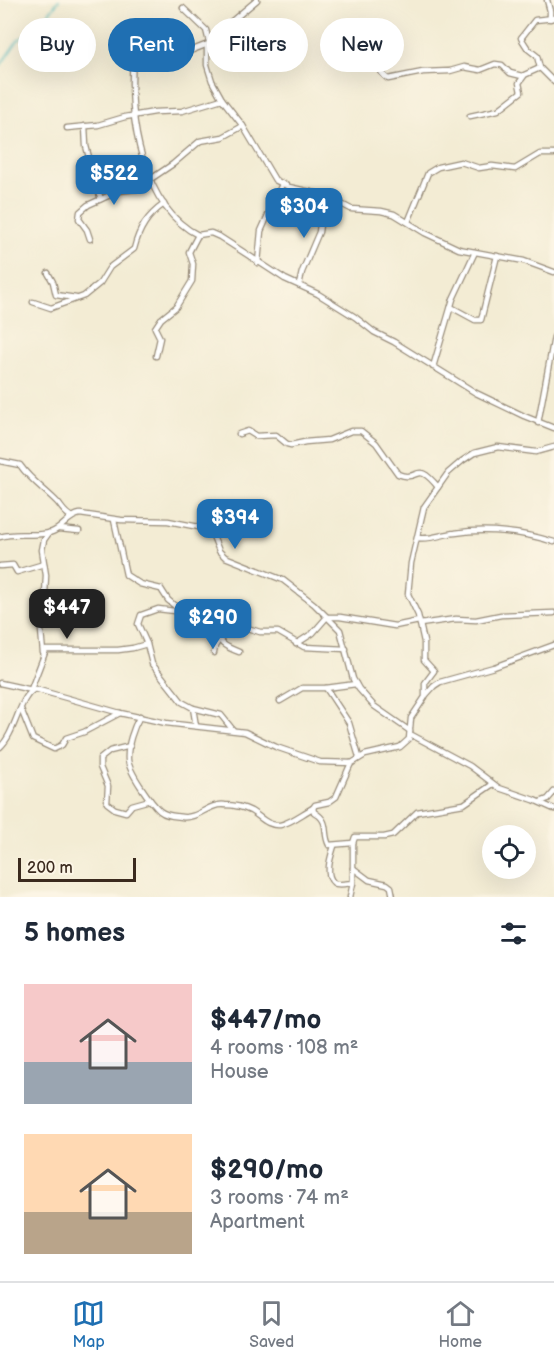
<!DOCTYPE html>
<html lang="en">
<head>
<meta charset="utf-8">
<style>
	:root { --surface:#fff; --page:#f6f6f7; --text:#1f2937; --muted:#747a83; --line:#e0e1e3; --accent:#1f6fb2 }
	body { margin:0; font-family:"Balsamiq Sans",sans-serif; background:var(--page); color:var(--text); height:100vh; display:flex; flex-direction:column; font-size:22px; white-space:nowrap }
	* { box-sizing:border-box; margin:0 }
	p { font-size:20px; color:var(--muted) }
	.icon { flex:none; width:33px; height:33px; fill:none; stroke:currentColor; stroke-width:2; stroke-linecap:round; stroke-linejoin:round }
	.map { position:relative; height:897px; overflow:hidden }
	.sheet { display:flex; flex-direction:column; background:var(--surface); flex:1 }
	.sheet>* { flex:none }
	.banner { position:absolute; left:18px; top:18px; width:519px; height:54px; display:flex; gap:12px }
	.controls { position:absolute; left:482px; top:825px; display:grid; gap:12px }
	.controls a { display:grid; place-items:center; width:54px; height:54px; border-radius:50%; background:var(--surface); box-shadow:0 6px 24px #0002; font-size:30px }
	.scale { position:absolute; left:18px; bottom:15px; width:118px; box-sizing:border-box; padding-left:6px; border:3px solid #3b2a1e; border-top:0; font-size:16px; line-height:21px; white-space:nowrap; color:#3b2a1e; -webkit-text-stroke:4px #fcf5e5; paint-order:stroke }
	.price { position:absolute; translate:-50% -51px; padding:0 14px; border-radius:12px; background:var(--accent); color:#fff; font-size:20px; line-height:39px; filter:drop-shadow(0 2px 3px #0008) }
	.price::after { content:''; position:absolute; left:50%; top:36px; width:18px; height:14px; margin-left:-9px; background:inherit; clip-path:polygon(0 0,100% 0,50% 100%) }
	.price.current { background:#222; color:#fff }
	ul { padding:0; list-style:none }
	li { display:flex; align-items:center; gap:18px; height:150px; padding:0 24px }
	li span { display:grid; place-items:center; flex:none; width:168px; height:120px; border-radius:0px; color:#555 }
	li>.icon { margin-inline-start:auto }
	span .icon { width:72px; height:72px; fill:#fffc; stroke-width:1 }
	li b { font-size:26px }
	h2 { display:flex; justify-content:space-between; align-items:center; height:72px; padding:0 24px; font-size:26px }
	.chip { padding:0 21px; border-radius:27px; background:var(--surface); box-shadow:0 6px 24px #0002; font-size:21px; line-height:54px }
	.chip.current { background:var(--accent); color:#fff }
	.tabs { display:flex; justify-content:space-around; align-items:center; height:84px; border-top:2px solid var(--line); background:var(--surface); font-size:16px; color:var(--muted) }
	.tabs a { display:grid; justify-items:center; gap:3px }
	.tabs .current { color:var(--accent) }
	.map>svg:first-child { display:block }
	.lines { fill:none; stroke-linecap:round; stroke-linejoin:round }
	.stream { stroke:#4bbac0; stroke-width:1.5 }
	.street-casing { stroke:#978b79; stroke-width:7 }
	.street { stroke:#fff; stroke-width:4.5 }
</style>
</head>
<body>
<div class="map">
<svg width="554" height="897" viewBox="0 0 554 897">
	<rect width="100%" height="100%" fill="#fcf5e5"/>
	<filter id="ink" filterUnits="userSpaceOnUse"><feTurbulence type="fractalNoise" baseFrequency=".0167" numOctaves="2"/><feDisplacementMap in="SourceGraphic" scale="12" xChannelSelector="R" yChannelSelector="G"/><feConvolveMatrix kernelMatrix="1 2 1 2 8 2 1 2 1" color-interpolation-filters="sRGB"/></filter>
	<filter id="wash" filterUnits="userSpaceOnUse"><feTurbulence type="fractalNoise" baseFrequency=".008" numOctaves="4" result="noise"/><feDisplacementMap in="SourceGraphic" scale="24" xChannelSelector="R" yChannelSelector="G"/><feGaussianBlur stdDeviation="1.35" result="paint"/><feColorMatrix in="noise" values="0 0 0 0 0 0 0 0 0 0 0 0 0 0 0 0 0 1.4 0 .05"/><feComposite in="paint" operator="in"/></filter>
	<g filter="url(#wash)">
		<rect width="100%" height="100%" fill="#f3ecd4"/>
		<g class="lines">
			<path class="stream" d="M0 66 18 40 37 29 59 0"/>
		</g>
	</g>
	<g filter="url(#ink)">
		<g class="lines">
			<g class="street-casing">
				<g id="street">
					<path d="M257 0 214 36 207 48V65L212 81 222 99 243 126 275 180 289 187 324 195 351 209 381 211 394 214 425 233 459 249 524 261 554 272"/>
					<path d="M547 0 550 11V19"/>
					<path d="M183 8 206 30 209 42"/>
					<path d="M554 18 535 20 521 38 528 49 537 56 540 68 554 82"/>
					<path d="M375 45C375 59 377 71 388 79L423 72 450 71 464 67 480 70 495 64 502 65 510 73 522 76 540 68"/>
					<path d="M145 49 170 50 185 53 208 44"/>
					<path d="M133 61C128 117 142 207 198 235L211 233 220 237 285 279 318 294 355 317 374 332 394 342 476 393 524 416 554 428"/>
					<path d="M470 116 498 110 521 92 519 83 524 76"/>
					<path d="M85 126 86 146 95 180"/>
					<path d="M67 128 98 125 125 117 155 112 182 111 222 99"/>
					<path d="M97 188 101 199"/>
					<path d="M408 222 428 173 438 167 461 162 479 168 492 166 515 169 540 154H554"/>
					<path d="M90 239 87 230 79 219 80 212 88 205 119 191 136 189 173 164 200 141 223 137 243 126"/>
					<path d="M258 263 261 231 282 184"/>
					<path d="M48 273 53 282 56 295 76 298"/>
					<path d="M299 285 302 272 319 232 324 195"/>
					<path d="M33 302 51 308 84 296 100 283 110 267 134 249C139 229 147 216 164 204"/>
					<path d="M451 307 475 320H481L497 256"/>
					<path d="M156 356 160 338 155 328 161 319 176 307 192 281 193 264 189 252 198 235"/>
					<path d="M433 367 453 299 475 252"/>
					<path d="M538 423 554 337"/>
					<path d="M239 434 248 431 256 436 276 435 287 444 291 445 305 442 329 440 351 431H361L376 443 398 474C420 483 415 459 438 487"/>
					<path d="M0 461 20 465C31 481 46 490 58 503 63 509 64 513 72 517"/>
					<path d="M114 520 126 575 140 584 161 589 168 600 182 612"/>
					<path d="M59 529 79 531"/>
					<path d="M0 537C17 531 36 538 52 532 63 528 68 516 80 514L121 520 168 521 204 528 213 536 219 551 225 557 283 580 314 604 340 630 353 679 359 689 374 706 410 731"/>
					<path d="M418 538C431 540 442 534 455 533 487 528 523 532 554 542"/>
					<path d="M0 566 13 565 17 572 44 564"/>
					<path d="M420 624 456 619 476 620 501 615 554 613"/>
					<path d="M217 627C216 643 226 647 239 652"/>
					<path d="M296 644 313 633 327 617H340L395 626 419 621"/>
					<path d="M43 653 40 619 45 595 46 575 42 550 44 540 49 533"/>
					<path d="M214 653 215 646 219 640"/>
					<path d="M0 683 32 690"/>
					<path d="M326 688 349 723 359 757"/>
					<path d="M31 689 46 650H118L133 648 147 644"/>
					<path d="M426 695 434 686 440 682 494 667 554 645"/>
					<path d="M280 701 302 688H326L356 684"/>
					<path d="M193 708 196 726"/>
					<path d="M21 709 33 739 54 749 62 745 66 738 84 732 120 713"/>
					<path d="M140 716C133 728 127 746 128 760 129 772 151 803 160 811 166 816 174 816 182 817 199 819 208 803 225 805 234 805 243 807 251 811 261 817 267 826 280 825 291 823 303 813 313 808"/>
					<path d="M233 730 221 715 193 708 182 702 152 664 147 644 138 624 141 615 158 609 191 613 211 620 217 627 227 630 244 627 260 632H278L304 647 346 649"/>
					<path d="M410 734 470 766 499 788 534 800 554 809"/>
					<path d="M130 746 110 751 100 759V767L108 786 107 803 115 809 126 812 132 805 150 800"/>
					<path d="M0 747C16 733 19 696 35 689L120 713 166 723 245 732 276 747 320 762 352 763 365 755 400 747 409 739 411 718 425 697V683L434 671 424 660V642L418 615 408 594 411 563 424 507 448 473 462 461 474 453 498 447 536 452 554 447"/>
					<path d="M351 763 336 797 329 802 315 805 313 808 314 812C331 822 322 832 329 845L353 843"/>
					<path d="M540 802 548 799 554 792"/>
					<path d="M334 846C331 856 324 875 334 883 338 886 349 883 353 883"/>
					<path d="M353 868 369 880 387 884 391 887 393 897"/>
					<path d="M350 897 353 883V843L355 837H384L393 835 417 812 464 804 493 784"/>
				</g>
			</g>
			<use href="#street" class="street"/>
		</g>
	</g>
</svg>
<div class="controls">
<a><svg class="icon" aria-label="locate" viewBox="0 0 24 24"><circle cx="12" cy="12" r="6"/><path d="M12 2v4M12 18v4M2 12h4M18 12h4"/></svg></a>
</div>
<div class="scale">200 m</div>
<b class="price" style="left:114px;top:206px">$522</b>
<b class="price" style="left:304px;top:239px">$304</b>
<b class="price" style="left:235px;top:550px">$394</b>
<b class="price current" style="left:67px;top:640px">$447</b>
<b class="price" style="left:213px;top:650px">$290</b>
<div class="banner">
<a class="chip">Buy</a>
<a class="chip current">Rent</a>
<a class="chip">Filters</a>
<a class="chip">New</a>
</div>
</div>
<section class="sheet">
<h2>5 homes<svg class="icon" aria-label="filters" viewBox="0 0 24 24"><path d="M4 7h16M4 17h16"/><circle cx="9" cy="7" r="2"/><circle cx="15" cy="17" r="2"/></svg></h2>
<ul>
<li><span style="background:linear-gradient(#f6c9c9 65%,#9aa5b1 0)"><svg class="icon" aria-label="home" viewBox="0 0 24 24"><path d="M3 11l9-7 9 7M6 9v11h12V9"/></svg></span><div><b>$447/mo</b><p>4 rooms · 108 m²</p><p>House</p></div></li>
<li><span style="background:linear-gradient(#ffd9b3 65%,#b9a48a 0)"><svg class="icon" aria-label="home" viewBox="0 0 24 24"><path d="M3 11l9-7 9 7M6 9v11h12V9"/></svg></span><div><b>$290/mo</b><p>3 rooms · 74 m²</p><p>Apartment</p></div></li>
</ul>
</section>
<nav class="tabs">
<a class="current"><svg class="icon" aria-label="map" viewBox="0 0 24 24"><path d="M3 6l6-2 6 2 6-2v14l-6 2-6-2-6 2zM9 4v14M15 6v14"/></svg>Map</a>
<a><svg class="icon" aria-label="saved" viewBox="0 0 24 24"><path d="M7 4h10v16l-5-4-5 4z"/></svg>Saved</a>
<a><svg class="icon" aria-label="home" viewBox="0 0 24 24"><path d="M3 11l9-7 9 7M6 9v11h12V9"/></svg>Home</a>
</nav>
</body>
</html>
